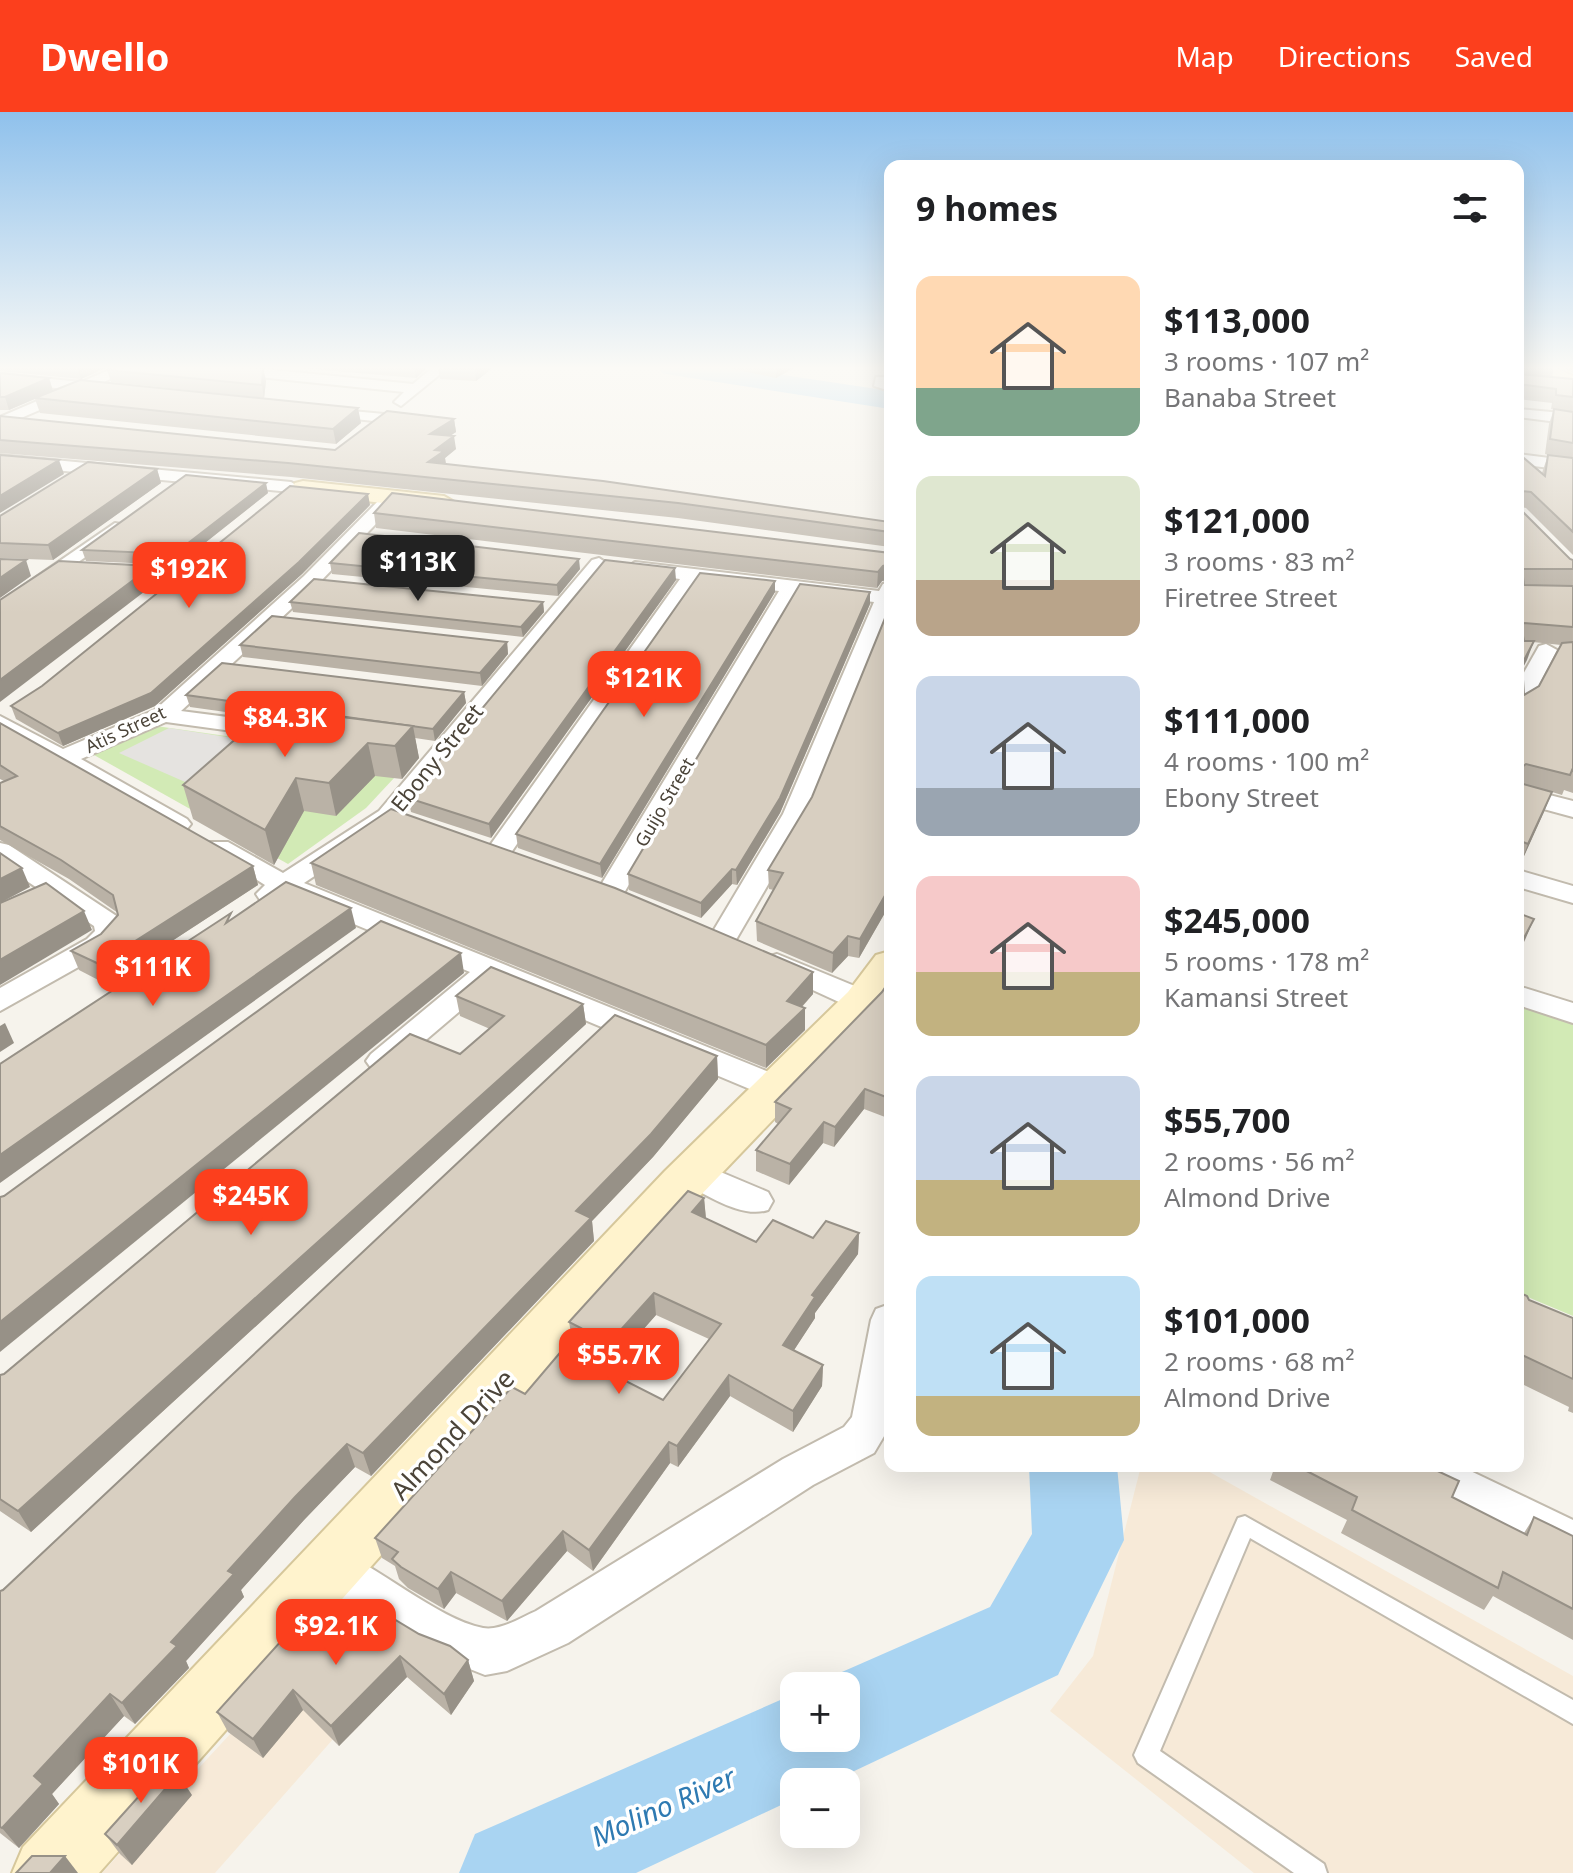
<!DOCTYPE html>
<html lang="en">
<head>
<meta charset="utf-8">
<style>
	:root { --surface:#fff; --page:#f2f2f2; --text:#202124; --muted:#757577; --accent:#fc3f1d }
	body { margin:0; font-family:"Noto Sans",sans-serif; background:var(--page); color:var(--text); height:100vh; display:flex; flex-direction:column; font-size:30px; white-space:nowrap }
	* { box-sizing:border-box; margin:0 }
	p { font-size:26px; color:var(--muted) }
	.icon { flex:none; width:44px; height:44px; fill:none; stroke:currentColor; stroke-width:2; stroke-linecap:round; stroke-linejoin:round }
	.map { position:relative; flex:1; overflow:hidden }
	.drawer { position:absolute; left:884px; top:48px; width:640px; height:1312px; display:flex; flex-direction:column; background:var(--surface); border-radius:16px; box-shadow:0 8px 32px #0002 }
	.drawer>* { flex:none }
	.tools { position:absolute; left:780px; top:1560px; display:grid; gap:16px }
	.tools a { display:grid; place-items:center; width:80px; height:80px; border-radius:16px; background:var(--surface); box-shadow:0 8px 32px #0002; font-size:40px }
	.price { position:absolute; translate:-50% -68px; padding:0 18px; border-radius:16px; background:var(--accent); color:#fff; font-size:26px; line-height:52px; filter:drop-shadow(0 2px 4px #0008) }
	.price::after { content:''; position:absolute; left:50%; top:48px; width:24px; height:18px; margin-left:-12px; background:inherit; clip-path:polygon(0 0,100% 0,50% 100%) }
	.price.active { background:#222; color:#fff }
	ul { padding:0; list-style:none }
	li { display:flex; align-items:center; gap:24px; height:200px; padding:0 32px }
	li span { display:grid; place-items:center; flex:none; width:224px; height:160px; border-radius:16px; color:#555 }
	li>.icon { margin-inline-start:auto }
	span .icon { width:96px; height:96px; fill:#fffc; stroke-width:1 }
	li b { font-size:34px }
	h2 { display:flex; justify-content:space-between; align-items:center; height:96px; padding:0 32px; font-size:34px }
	header { display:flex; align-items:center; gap:48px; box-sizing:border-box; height:112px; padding:0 40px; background:var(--accent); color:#fff }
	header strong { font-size:38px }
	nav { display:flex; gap:44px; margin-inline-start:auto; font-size:28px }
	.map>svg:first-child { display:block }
	.commercial { fill:#f7ead8 }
	.green { fill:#d2eab5 }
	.parking { fill:#e5e3e0 }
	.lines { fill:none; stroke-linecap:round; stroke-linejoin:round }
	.river { fill:#a9d4f2; fill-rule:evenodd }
	.lane-casing { stroke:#c2bbae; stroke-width:4 }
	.street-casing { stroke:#c2bbae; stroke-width:4 }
	.secondary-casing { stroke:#d6c79b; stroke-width:4 }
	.lane { fill:#fff; fill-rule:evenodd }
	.street { fill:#fff; fill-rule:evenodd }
	.secondary { fill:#fff3cd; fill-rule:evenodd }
	.wall { fill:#bab2a6; fill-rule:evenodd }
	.shaded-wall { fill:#979187 }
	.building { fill:#d8cfc1; stroke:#979187; stroke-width:2; fill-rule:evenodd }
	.labels { text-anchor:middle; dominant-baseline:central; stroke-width:7; stroke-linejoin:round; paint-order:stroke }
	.far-street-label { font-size:18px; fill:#4b4439; stroke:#fff }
	.street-label { font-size:22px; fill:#4b4439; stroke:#fff }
	.near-street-label { font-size:26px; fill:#4b4439; stroke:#fff }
	.near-water-label { font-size:28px; font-style:italic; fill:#2e7ab2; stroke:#fff }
</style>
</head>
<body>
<header>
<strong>Dwello</strong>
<nav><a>Map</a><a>Directions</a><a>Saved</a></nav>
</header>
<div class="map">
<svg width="1573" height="1761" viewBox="0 0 1573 1761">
	<rect width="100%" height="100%" fill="#f6f3ec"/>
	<g class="commercial">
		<path d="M1141 1354H1199L1573 1564V1761H1254L1050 1599 1093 1544Z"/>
		<path d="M349 1493 409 1541 215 1761H102Z"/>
	</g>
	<g class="green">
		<path d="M156 614 409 650 366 696 288 752 94 643Z"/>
		<path d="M1518 889 1573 908V1204L1518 1181Z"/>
	</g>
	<path class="parking" d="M169 616 259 630 208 680 119 641Z"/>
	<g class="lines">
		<g class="river">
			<path d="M658 255H731L890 279V297L672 263 662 261Z"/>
			<path d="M1029 1354H1117L1124 1428 1058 1563 831 1670H794V1687L636 1761H459L475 1722 794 1582V1626H846V1574H810L990 1495 1032 1422Z"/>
		</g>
		<g class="lane-casing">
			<path id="lane" d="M1245 1404 1573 1588V1612L1250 1426 1160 1639 1324 1752 1327 1761H1294L1138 1651 1134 1643 1238 1406Z"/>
		</g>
		<g class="street-casing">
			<g id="street">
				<path d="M116 255H135L100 272 110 274V280L84 279 0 315V305L65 277 0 270V262L81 270Z"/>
				<path d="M194 255H245L413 272 433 255H449L401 294 394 290 404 280 201 259Z"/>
				<path d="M876 265H886L890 279 874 274Z"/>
				<path d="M320 296 384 302 391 306 384 310 315 303 313 300Z"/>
				<path d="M1518 297 1573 302V312L1518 305Z"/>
				<path d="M1518 342 1573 349V359L1518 352Z"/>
				<path d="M0 343 291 370 299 375 291 380 0 353Z"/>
				<path d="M392 380 398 381V389L318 472 181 599 290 613 298 615 302 620 298 625 290 627 166 610 81 647 187 707 191 712 187 717H169L0 621V604L63 637 155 598 304 464 386 381Z"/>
				<path d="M115 411 121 412V420L0 505V490Z"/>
				<path d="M599 446 608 452 606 456 397 709 304 771 786 967 791 975 786 983 775 986 764 983 494 870 393 956 382 960 371 956 366 949 371 942 470 860 286 784 270 790 260 788 256 782 265 773 206 736 210 730H228L283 761 379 699 592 448Z"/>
				<path d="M635 450 879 479 883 472 890 470V500L809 702 737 826 733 832H713L709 826 783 702 874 490 798 481 624 781 620 787H600L596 781 779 479 698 469 508 745H490L486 739 680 467 628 460 626 456Z"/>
				<path d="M112 453 182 456 192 462 182 468 105 463V455Z"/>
				<path d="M1546 532 1557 538 1529 592 1518 599V571L1539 534Z"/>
				<path d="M1518 675 1573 689V705L1518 690Z"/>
				<path d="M0 731 9 733 118 805 123 820 107 839 0 899V876L87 827 95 819 94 814 0 751Z"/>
				<path d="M1518 758 1573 774V791L1518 775Z"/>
				<path d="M777 842 874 882 878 889 874 896 863 899 852 896 767 857 762 851 767 845Z"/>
				<path d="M1518 874 1573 891V911L1518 893Z"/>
				<path d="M692 1048 768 1080 773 1089 768 1098C740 1107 705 1081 680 1070L675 1061 680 1052Z"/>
				<path d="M890 1192V1314L874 1341 813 1373 568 1531 507 1559 485 1563 427 1540 313 1470 306 1455 313 1440 329 1434C376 1452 437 1507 483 1516 500 1519 520 1506 536 1499L783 1347 844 1315 852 1305 871 1208 876 1197Z"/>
				<path d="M1396 1354H1460L1573 1408V1451L1402 1367Z"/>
			</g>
		</g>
		<g class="secondary-casing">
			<g id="secondary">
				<path d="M1528 255H1554L1573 264V277Z"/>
				<path d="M303 369 444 384 456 391 444 398 295 381 291 376 295 371Z"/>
				<path d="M890 839V881L878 898 699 1085 99 1761H12L23 1735 665 1059 848 880 876 843Z"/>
			</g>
		</g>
		<use href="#lane" class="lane"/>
		<use href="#street" class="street"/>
		<use href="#secondary" class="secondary"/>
	</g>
	<g class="wall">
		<path d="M0 255H108L81 267 0 259Z"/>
		<path d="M287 255H428L416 266Z"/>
		<path d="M438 255H494L476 269 440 267Z"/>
		<path d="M723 255H796L776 266Z"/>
		<path d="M1518 255H1554L1552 265 1573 267V300L1551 297 1552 291 1518 287Z"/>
		<path d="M1562 255H1573V261Z"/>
		<path d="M263 256 266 269 264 286 111 270 107 258Z"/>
		<path d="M0 261 49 266 53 279 361 311 336 332 40 301 35 287 9 298H0Z"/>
		<path d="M1554 297 1573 300V443L1526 396 1521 395V398L1570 447 1573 448V681L1564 678 1562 683 1552 680 1520 753 1518 752V341L1542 361 1548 343 1545 342 1549 312ZM1533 530 1561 533 1539 574 1524 583 1522 557Z"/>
		<path d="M0 304 335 338 454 307 456 320 450 324 456 337 445 346 446 352 890 410V435L678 406 291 365 0 341Z"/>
		<path d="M157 357 161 371 53 448 0 446V404Z"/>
		<path d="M268 381 177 453 86 449 82 438Z"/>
		<path d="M370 393 302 462 155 594 63 634 16 607 11 594Z"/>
		<path d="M374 401 890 441 882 469 877 476 376 416Z"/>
		<path d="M330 451 580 457 558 484 332 462Z"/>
		<path d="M676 468 491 726 411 700 408 686Z"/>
		<path d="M775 469V480L602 766 518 736 516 722Z"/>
		<path d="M870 480V492L780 701 737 773 732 772 701 806 629 778 628 762Z"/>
		<path d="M290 490H543L544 500 523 525 293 500Z"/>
		<path d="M890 494V788L886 799 859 846 848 844 832 861 757 829 756 809 774 778 769 777 768 758 812 685Z"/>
		<path d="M507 530 508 542 482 574 243 545 240 533Z"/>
		<path d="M464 580 466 591 435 629 415 626 419 646 402 667 375 664 336 704 304 699 274 753 193 707 183 673 261 605 190 595 186 583Z"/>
		<path d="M0 611 253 754 258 773 106 872 79 858 71 839 101 822 118 803V801L69 767 0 728V671L4 669 0 667Z"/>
		<path d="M311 751 813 882 802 895 805 918 766 956 316 773Z"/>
		<path d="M882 880 890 999 885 1005 864 997 834 1035 823 1031 789 1073 756 1059V1038L778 1012 775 1010V990Z"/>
		<path d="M456 884 583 892 586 912 31 1420 0 1399V1263L4 1262 460 942 490 917 460 904Z"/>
		<path d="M717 944 718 967 653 1045 592 1109 594 1129 371 1364 355 1355 304 1408 241 1478 244 1485 186 1549 189 1556 135 1612 124 1604 52 1682 59 1692 19 1736 0 1721V1479Z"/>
		<path d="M704 1086 706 1106 756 1130 813 1126 859 1121 858 1142 815 1201V1206L794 1238 823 1253 822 1274 793 1320 730 1284 678 1355 670 1351 593 1459 567 1439 507 1509 456 1481 444 1497 408 1476 399 1467 395 1454 382 1446 375 1426 525 1282 572 1227 569 1210ZM656 1203 709 1227 663 1288 611 1261 610 1255Z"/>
		<path d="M1518 1180 1529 1188 1573 1206V1301L1568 1299 1569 1295 1518 1270Z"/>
		<path d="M1275 1354H1427L1452 1385 1524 1421 1534 1405 1573 1424V1528L1493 1484 1484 1498 1341 1421 1347 1408 1270 1368Z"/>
		<path d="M344 1520 419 1522 468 1548 474 1569 451 1603 407 1565 339 1634 303 1598 263 1646 228 1620 217 1600Z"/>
		<path d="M192 1683 132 1753 120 1742 105 1722Z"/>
	</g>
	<g class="shaded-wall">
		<path d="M77 255H108L81 267Z"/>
		<path d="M414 255H428L416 266Z"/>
		<path d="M476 255H494L476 269 475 256Z"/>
		<path d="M776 255H796L776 266Z"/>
		<path d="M263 256 266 269 264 286 262 273Z"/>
		<path d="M49 266 53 279 9 298 5 285Z"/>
		<path d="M358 296 361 311 336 332 333 317Z"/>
		<path d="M454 307 456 320 432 335 430 322Z"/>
		<path d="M454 324 456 337 445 346 446 353 428 350 435 338Z"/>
		<path d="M59 348 64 362 0 401V384Z"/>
		<path d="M157 357 161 371 53 448 48 433Z"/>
		<path d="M266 371 268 381 177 453 174 442Z"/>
		<path d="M368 382 370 393 302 462 155 594 63 634 58 621Z"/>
		<path d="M579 447 580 457 558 484 557 473Z"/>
		<path d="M26 448 31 464 0 486V466Z"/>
		<path d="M890 452V468L882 469 877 476 878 460 883 454Z"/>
		<path d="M152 454 157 470 0 590V568Z"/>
		<path d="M675 456 676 468 491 726 489 712Z"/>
		<path d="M775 469V480L602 766 600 752Z"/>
		<path d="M870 480V492L780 701 737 773 736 758Z"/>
		<path d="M543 490 544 500 523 525 521 515Z"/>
		<path d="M1534 529 1527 548 1518 565 1522 552Z"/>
		<path d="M507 530 508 542 482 574 480 561Z"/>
		<path d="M464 580 466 591 435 629 433 617Z"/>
		<path d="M413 614 419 646 402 667 395 634Z"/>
		<path d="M368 631 375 664 336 704 329 671Z"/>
		<path d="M296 666 304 699 274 753 265 718Z"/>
		<path d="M1552 680 1544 700 1520 753 1528 732Z"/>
		<path d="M253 754 258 773 106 872 99 852Z"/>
		<path d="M22 756 30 775 0 791V767Z"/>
		<path d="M732 757V772L701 806V791Z"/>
		<path d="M890 772V788L886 799 859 846 860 827Z"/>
		<path d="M351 796 356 816 0 1071V1043Z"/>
		<path d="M84 799 92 818 0 873V848Z"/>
		<path d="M1534 807 1525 828 1518 842V837Z"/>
		<path d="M848 824V844L832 861 833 841Z"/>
		<path d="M461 841 464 861 0 1240V1210Z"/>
		<path d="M813 860V882L787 911V889Z"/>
		<path d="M583 892 586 912 31 1420 18 1399Z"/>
		<path d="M805 896V918L766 956V933Z"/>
		<path d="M5 911 14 931 0 940V914Z"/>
		<path d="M717 944 718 967 653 1045 592 1109 594 1129 371 1364 363 1341 576 1099Z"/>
		<path d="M865 977 864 997 834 1035 835 1015Z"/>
		<path d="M890 980V999L885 1005 886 985Z"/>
		<path d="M824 1010 823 1031 789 1073 790 1052Z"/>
		<path d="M704 1086 706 1108 692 1100Z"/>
		<path d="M859 1121 858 1142 815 1201V1206L783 1255V1233L812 1183Z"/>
		<path d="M654 1181 656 1203 610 1255 612 1270 605 1278 598 1243Z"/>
		<path d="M823 1253 822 1274 793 1320V1299Z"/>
		<path d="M729 1263 730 1284 678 1355 677 1334Z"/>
		<path d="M669 1330 670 1351 593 1459 589 1438Z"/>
		<path d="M347 1332 355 1355 304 1408 241 1478 244 1485 186 1549 189 1556 135 1612 122 1591 228 1459 295 1385Z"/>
		<path d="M563 1419 567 1439 507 1509 502 1489Z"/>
		<path d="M451 1460 456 1481 444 1497 438 1477Z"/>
		<path d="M400 1544 407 1565 339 1634 331 1614Z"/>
		<path d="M468 1548 474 1569 451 1603 444 1582Z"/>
		<path d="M293 1578 303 1598 263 1646 253 1627Z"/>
		<path d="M110 1582 124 1604 52 1682 59 1692 19 1736 2 1716 34 1664Z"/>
		<path d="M178 1662 192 1683 132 1753 117 1733Z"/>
		<path d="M65 1744 78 1761H50Z"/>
	</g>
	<g class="building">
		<path d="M112 255H253L263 256 262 273 107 258Z"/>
		<path d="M1518 255H1522L1520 262 1573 267V285L1556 283V277L1518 272Z"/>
		<path d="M0 261 49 266 5 285H0Z"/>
		<path d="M80 268 358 296 333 317 35 286Z"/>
		<path d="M1554 297 1573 300V331L1550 327Z"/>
		<path d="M387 299 454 307 430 322 454 324 435 338 444 339 428 350 603 369 890 410V420L678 391 288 351 0 328V304L335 338Z"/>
		<path d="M1518 341 1545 364 1548 343 1573 346V420L1531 380 1521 379V398L1570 447 1573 448V457H1522L1524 473 1573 474V515L1524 511 1521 514 1524 529H1534L1522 552 1524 583 1539 574 1562 531 1573 530V659L1572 658 1570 663 1526 652 1522 655 1523 672 1552 680 1528 732 1523 730 1518 740Z"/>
		<path d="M0 343 59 348 0 384Z"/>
		<path d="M88 350 157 357 48 433 0 431V404Z"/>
		<path d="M186 363 266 371 174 442 82 438Z"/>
		<path d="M290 374 368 382 299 450 151 581 58 621 11 594 42 574Z"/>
		<path d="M392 381 890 441V452L883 454 878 460 374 401Z"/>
		<path d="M359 421 579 447 557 473 330 451Z"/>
		<path d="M0 447 26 448 0 466Z"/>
		<path d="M605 448 675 456 489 712 408 686Z"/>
		<path d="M59 449 152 454 0 568V488Z"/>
		<path d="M700 461 775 469 600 752 516 722Z"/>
		<path d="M314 467 543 490 521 515 290 490Z"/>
		<path d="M800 472 870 480 780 686 736 758 732 757 701 791 628 762Z"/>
		<path d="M890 494V772L887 780 860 827 848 824 833 841 756 809 783 761 768 758 812 685Z"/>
		<path d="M272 504 507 530 480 561 240 533Z"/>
		<path d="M222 551 464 580 433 617 186 583Z"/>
		<path d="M271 596 413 614 395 634 368 631 329 671 296 666 265 718 183 673Z"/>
		<path d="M0 611 253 754 99 852 71 839 101 822 118 803 113 783 61 748 0 714V671L17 664 0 653Z"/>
		<path d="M391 697 615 776 813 860 787 889 805 896 766 933 311 751Z"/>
		<path d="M0 741 22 756 0 767Z"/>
		<path d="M286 770 351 796 0 1043V952L231 801 226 811Z"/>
		<path d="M46 771 84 799 0 848V791Z"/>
		<path d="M1518 801 1534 807 1518 837Z"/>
		<path d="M381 809 461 841 0 1210V1085L4 1084Z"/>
		<path d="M491 855 583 892 18 1399 0 1387V1263L4 1262 410 922 460 942 504 904 456 884Z"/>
		<path d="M890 868V980L886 985 865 977 835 1015 824 1010 790 1052 756 1038 791 997 775 990 882 880Z"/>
		<path d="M615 903 717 944 651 1022 576 1099 591 1106 363 1341 347 1332 295 1385 228 1459 234 1462 171 1530 177 1534 122 1591 110 1582 34 1664 43 1672 2 1716 0 1715V1479L3 1478Z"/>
		<path d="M688 1079 704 1086 692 1100 756 1130 773 1108 813 1126 826 1109 859 1121 812 1183 815 1185 783 1233 823 1253 793 1299 729 1263 677 1334 669 1330 589 1438 563 1419 502 1489 451 1460 438 1477 401 1455 392 1447 398 1440 375 1426 512 1275 525 1282 581 1216 569 1210ZM654 1181 721 1212 663 1288 602 1257 609 1249 598 1243Z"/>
		<path d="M1518 1180 1527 1184 1529 1188 1573 1206V1267L1518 1241Z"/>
		<path d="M1297 1354H1427L1459 1369 1452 1385 1527 1423 1534 1405 1573 1424V1497L1503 1460 1498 1476 1352 1398 1357 1385Z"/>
		<path d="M369 1492 419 1522 450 1534 468 1548 444 1582 400 1544 331 1614 293 1578 253 1627 217 1600 310 1497 344 1520Z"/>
		<path d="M167 1653 178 1662 117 1733 105 1722Z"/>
		<path d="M32 1744H65L50 1761H16Z"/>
	</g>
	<linearGradient id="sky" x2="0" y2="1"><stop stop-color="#8fc1ec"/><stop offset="0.51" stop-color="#fbfaf6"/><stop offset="1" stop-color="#fbfaf6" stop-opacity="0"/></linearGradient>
	<rect width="1573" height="502" fill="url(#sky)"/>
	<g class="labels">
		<g class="far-street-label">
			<text transform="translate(125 617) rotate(-25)">Atis Street</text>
			<text transform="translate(664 690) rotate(-60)">Guijo Street</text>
		</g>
		<g class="street-label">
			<text transform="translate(436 645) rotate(-51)">Ebony Street</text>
		</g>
		<g class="near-street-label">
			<text transform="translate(452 1322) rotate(-47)">Almond Drive</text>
		</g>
		<g class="near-water-label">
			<text transform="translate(663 1694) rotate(-24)">Molino River</text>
		</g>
	</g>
</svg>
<div class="tools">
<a>+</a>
<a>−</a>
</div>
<b class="price active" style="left:418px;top:491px">$113K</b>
<b class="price" style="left:189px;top:498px">$192K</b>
<b class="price" style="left:644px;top:607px">$121K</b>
<b class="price" style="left:285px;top:647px">$84.3K</b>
<b class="price" style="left:153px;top:896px">$111K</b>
<b class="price" style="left:251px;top:1125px">$245K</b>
<b class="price" style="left:619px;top:1284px">$55.7K</b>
<b class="price" style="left:336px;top:1555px">$92.1K</b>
<b class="price" style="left:141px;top:1693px">$101K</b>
<section class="drawer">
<h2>9 homes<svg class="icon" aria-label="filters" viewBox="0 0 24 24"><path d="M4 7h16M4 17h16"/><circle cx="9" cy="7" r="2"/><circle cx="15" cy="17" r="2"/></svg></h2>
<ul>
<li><span style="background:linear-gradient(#ffd9b3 70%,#7fa58c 0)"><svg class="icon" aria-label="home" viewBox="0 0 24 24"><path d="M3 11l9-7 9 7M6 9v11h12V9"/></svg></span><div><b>$113,000</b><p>3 rooms · 107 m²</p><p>Banaba Street</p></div></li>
<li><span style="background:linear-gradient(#dfe7d0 65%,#b9a48a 0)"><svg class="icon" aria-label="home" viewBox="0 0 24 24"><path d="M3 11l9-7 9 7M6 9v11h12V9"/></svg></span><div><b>$121,000</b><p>3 rooms · 83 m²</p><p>Firetree Street</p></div></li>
<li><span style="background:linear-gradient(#c9d6e8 70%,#9aa5b1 0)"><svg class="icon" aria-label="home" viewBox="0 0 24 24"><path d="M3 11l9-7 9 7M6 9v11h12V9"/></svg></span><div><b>$111,000</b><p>4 rooms · 100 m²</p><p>Ebony Street</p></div></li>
<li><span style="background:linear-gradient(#f6c9c9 60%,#c2b280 0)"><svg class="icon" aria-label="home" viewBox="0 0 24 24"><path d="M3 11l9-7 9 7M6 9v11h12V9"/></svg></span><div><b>$245,000</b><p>5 rooms · 178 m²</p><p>Kamansi Street</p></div></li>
<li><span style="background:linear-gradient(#c9d6e8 65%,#c2b280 0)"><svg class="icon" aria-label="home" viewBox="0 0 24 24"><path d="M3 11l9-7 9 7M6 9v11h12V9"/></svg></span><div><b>$55,700</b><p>2 rooms · 56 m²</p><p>Almond Drive</p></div></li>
<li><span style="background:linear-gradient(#bfe0f5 75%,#c2b280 0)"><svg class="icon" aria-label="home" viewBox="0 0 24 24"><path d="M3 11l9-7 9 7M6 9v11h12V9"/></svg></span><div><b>$101,000</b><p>2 rooms · 68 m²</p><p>Almond Drive</p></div></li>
</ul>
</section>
</div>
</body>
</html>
